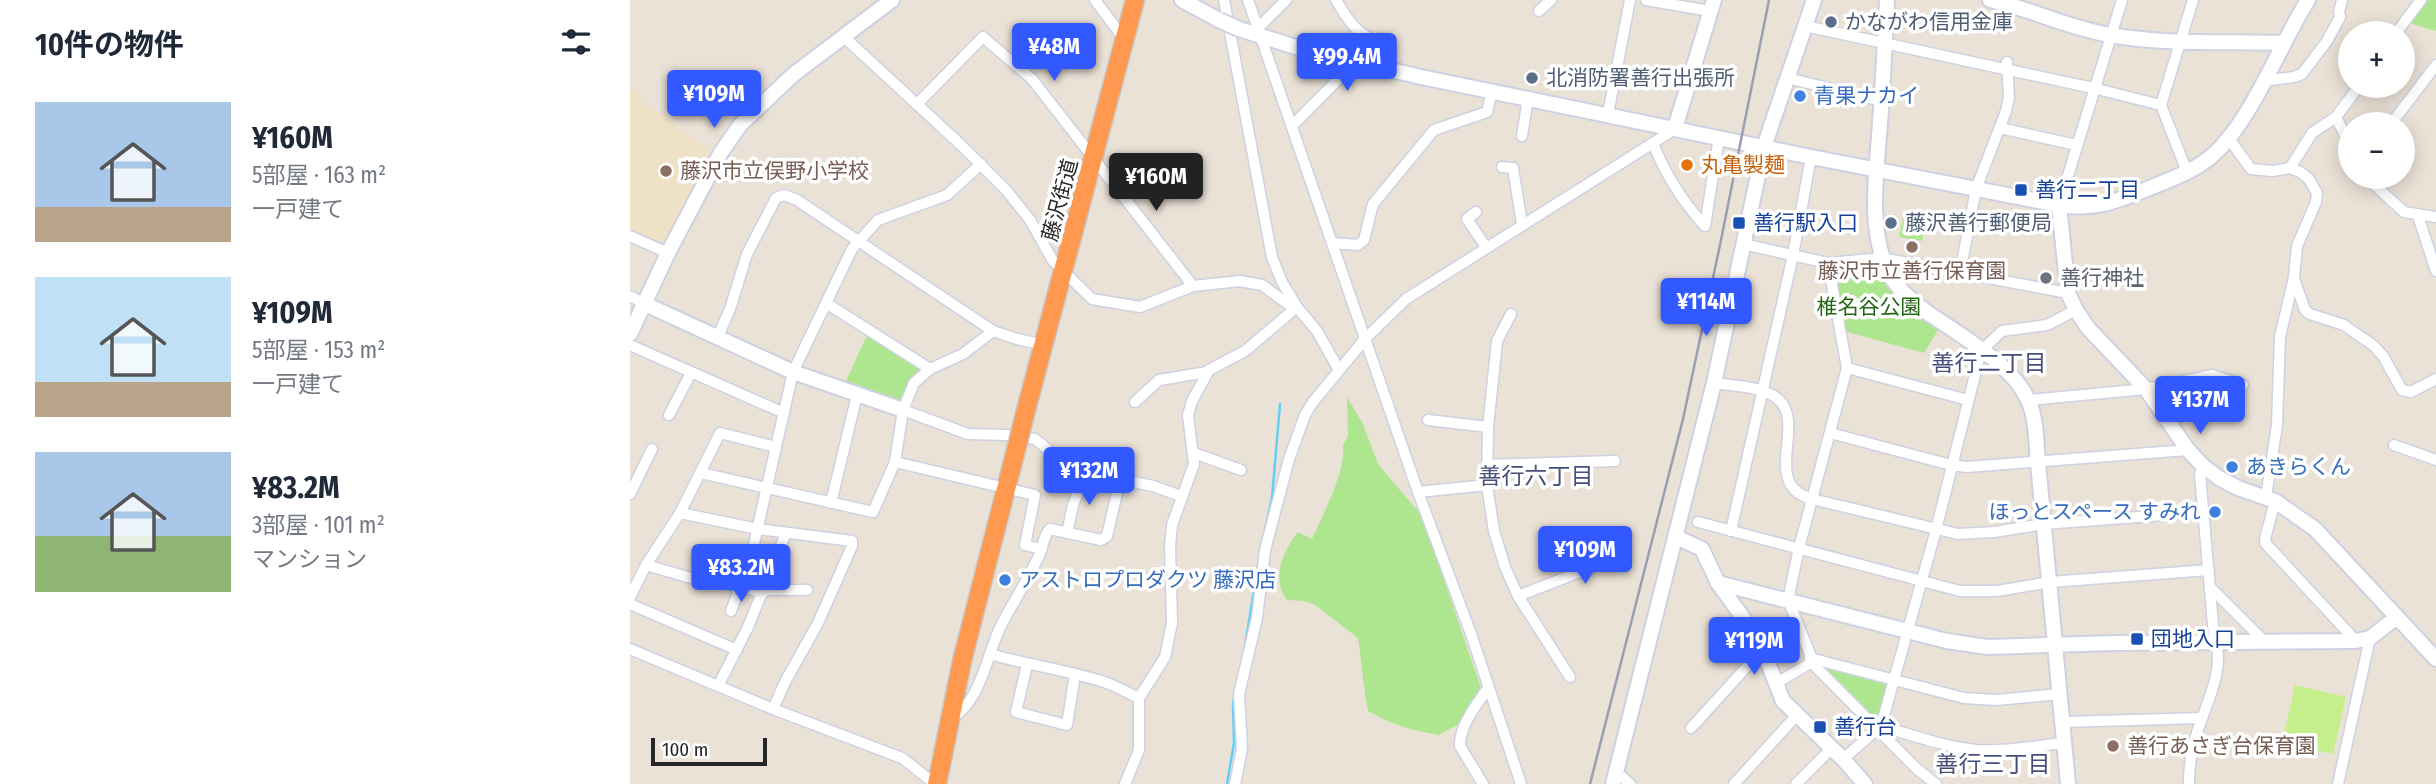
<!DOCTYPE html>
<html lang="ja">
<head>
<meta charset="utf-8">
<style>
	:root { --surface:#fff; --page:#f6f6f7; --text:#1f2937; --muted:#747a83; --accent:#3159ff }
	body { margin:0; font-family:"Fira Sans Condensed","Noto Sans JP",sans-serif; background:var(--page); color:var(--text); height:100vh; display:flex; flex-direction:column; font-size:26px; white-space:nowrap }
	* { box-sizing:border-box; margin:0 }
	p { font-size:23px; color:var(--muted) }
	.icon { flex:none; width:38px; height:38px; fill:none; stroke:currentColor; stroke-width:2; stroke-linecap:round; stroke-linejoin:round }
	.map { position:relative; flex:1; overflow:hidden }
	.drawer { display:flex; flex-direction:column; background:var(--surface); width:630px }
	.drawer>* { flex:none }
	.controls { position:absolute; left:1708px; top:21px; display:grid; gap:14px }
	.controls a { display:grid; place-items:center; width:77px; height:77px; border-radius:50%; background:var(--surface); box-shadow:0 4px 18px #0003; font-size:35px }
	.scale { position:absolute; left:21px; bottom:18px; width:116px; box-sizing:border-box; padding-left:7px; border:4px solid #272727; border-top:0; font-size:19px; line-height:24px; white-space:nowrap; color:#272727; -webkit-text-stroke:5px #fff; paint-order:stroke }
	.price { position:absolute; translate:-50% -60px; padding:0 16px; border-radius:7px; background:var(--accent); color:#fff; font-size:23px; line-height:46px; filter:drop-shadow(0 2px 4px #0008) }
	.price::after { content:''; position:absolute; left:50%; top:42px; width:21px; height:16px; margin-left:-10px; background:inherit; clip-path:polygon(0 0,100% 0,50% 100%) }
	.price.active { background:#222; color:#fff }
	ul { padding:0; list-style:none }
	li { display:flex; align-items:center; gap:21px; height:175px; padding:0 35px }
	li span { display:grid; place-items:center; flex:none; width:196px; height:140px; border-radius:0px; color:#555 }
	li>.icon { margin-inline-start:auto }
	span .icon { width:84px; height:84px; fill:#fffc; stroke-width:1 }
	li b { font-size:30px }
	h2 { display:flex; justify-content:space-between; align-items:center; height:84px; padding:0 35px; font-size:30px }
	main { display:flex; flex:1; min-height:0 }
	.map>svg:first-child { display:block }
	.education { fill:#efe1c5 }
	.green { fill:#aee68f }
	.pitch { fill:#c5ef8a }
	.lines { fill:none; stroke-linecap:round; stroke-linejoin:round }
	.stream { stroke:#62d0f6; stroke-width:2.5 }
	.street-casing { stroke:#cdd1e2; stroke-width:13 }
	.secondary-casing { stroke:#cdd1e2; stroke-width:18 }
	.highway-casing { stroke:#c7c7c7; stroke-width:21 }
	.street { stroke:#fff; stroke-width:10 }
	.secondary { stroke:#fff; stroke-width:14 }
	.highway { stroke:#ff994f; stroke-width:18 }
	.rail { stroke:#9a9eb3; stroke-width:2.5 }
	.secondary-bridge-casing { stroke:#cdd1e2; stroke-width:18; stroke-linecap:butt }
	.highway-bridge-casing { stroke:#c7c7c7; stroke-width:21; stroke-linecap:butt }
	.secondary-bridge { stroke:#fff; stroke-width:14 }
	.highway-bridge { stroke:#ff994f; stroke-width:18 }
	.service-dot { fill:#5c6f8a; stroke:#fff; stroke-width:2.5 }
	.shop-dot { fill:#3f7fe0; stroke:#fff; stroke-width:2.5 }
	.food-dot { fill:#e8710a; stroke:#fff; stroke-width:2.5 }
	.education-dot { fill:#8d6e63; stroke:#fff; stroke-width:2.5 }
	.transit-dot { fill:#1a4fb4; stroke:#fff; stroke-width:2.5 }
	.worship-dot { fill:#6b7280; stroke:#fff; stroke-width:2.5 }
	.labels { text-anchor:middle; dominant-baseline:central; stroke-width:7; stroke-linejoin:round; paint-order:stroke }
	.service-label { font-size:21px; fill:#4e5e75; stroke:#fff; text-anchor:start }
	.shop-label { font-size:21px; fill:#366cbe; stroke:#fff; text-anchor:start }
	.food-label { font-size:21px; fill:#c56008; stroke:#fff; text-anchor:start }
	.education-label { font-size:21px; fill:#785e54; stroke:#fff; text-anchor:start }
	.transit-label { font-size:21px; fill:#164399; stroke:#fff; text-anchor:start }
	.street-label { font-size:21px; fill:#272727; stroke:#fff }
	.worship-label { font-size:21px; fill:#5b616d; stroke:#fff; text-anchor:start }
	.park-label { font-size:21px; fill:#266715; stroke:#fff }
	.neighbourhood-label { font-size:23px; fill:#464f7a; stroke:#fff }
</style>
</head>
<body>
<main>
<section class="drawer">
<h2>10件の物件<svg class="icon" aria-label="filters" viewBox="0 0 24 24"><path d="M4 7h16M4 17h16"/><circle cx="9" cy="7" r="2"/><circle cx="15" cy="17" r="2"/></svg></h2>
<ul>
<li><span style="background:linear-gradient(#a9c7e8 75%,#b9a48a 0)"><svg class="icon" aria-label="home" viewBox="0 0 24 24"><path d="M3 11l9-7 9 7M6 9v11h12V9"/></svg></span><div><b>¥160M</b><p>5部屋 · 163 m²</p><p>一戸建て</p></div></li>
<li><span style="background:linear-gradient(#bfe0f5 75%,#b9a48a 0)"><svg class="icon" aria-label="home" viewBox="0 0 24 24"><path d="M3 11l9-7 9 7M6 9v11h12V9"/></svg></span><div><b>¥109M</b><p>5部屋 · 153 m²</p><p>一戸建て</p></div></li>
<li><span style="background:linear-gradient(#a9c7e8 60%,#8fb573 0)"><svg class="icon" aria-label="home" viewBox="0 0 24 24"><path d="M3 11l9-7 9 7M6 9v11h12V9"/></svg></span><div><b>¥83.2M</b><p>3部屋 · 101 m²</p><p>マンション</p></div></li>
</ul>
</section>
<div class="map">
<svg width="1806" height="784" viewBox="0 0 1806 784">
	<rect width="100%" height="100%" fill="#ebe2d7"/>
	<path class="education" d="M0 88 14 95 11 100 80 151 34 249 0 234Z"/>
	<g class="green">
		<path d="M1796 0H1806V31L1779 23Z"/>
		<path d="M1283 214 1285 215 1283 222 1295 225 1292 241 1269 237 1273 219Z"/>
		<path d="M1214 267H1248L1261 289 1310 327 1294 353 1214 331 1203 272 1214 271Z"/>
		<path d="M237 335 292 369 280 382 267 407 213 388Z"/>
		<path d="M717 397 733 424 748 464 792 516 852 691 827 725 809 735C783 731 760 724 738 711 733 686 732 663 728 638L685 605 674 601 657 600C641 578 652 553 668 532L682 539C693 514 716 472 713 445L718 436Z"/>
		<path d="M1192 666 1259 685 1248 723 1192 667Z"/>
	</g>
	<path class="pitch" d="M1665 685 1716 697 1703 754 1652 743Z"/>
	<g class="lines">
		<g class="stream">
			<path d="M631 549 642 498 650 404"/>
			<path d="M615 646 629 559"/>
			<path d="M597 784 604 743 603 704 605 694"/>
		</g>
		<g class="street-casing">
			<g id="street">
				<path d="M465 0 494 39"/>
				<path d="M594 0 642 257 652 282 667 307 687 331 709 370"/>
				<path d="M618 0 788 492 841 634 891 784"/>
				<path d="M706 0C717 19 725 32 746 42"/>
				<path d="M1016 0 1080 11"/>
				<path d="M909 11 921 0"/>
				<path d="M1175 26 1463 88 1531 105"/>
				<path d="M628 28 656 0"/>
				<path d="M1766 33 1791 0"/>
				<path d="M213 36 331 145 376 190 400 220 423 261 462 299 510 307 563 286 610 281 632 285 665 309"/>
				<path d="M1157 78 1252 101"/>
				<path d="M1633 81 1664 77 1672 74 1697 41 1710 17 1709 12 1712 0"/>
				<path d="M287 104 353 37 402 79 563 286"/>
				<path d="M978 114 1000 0"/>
				<path d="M1706 117 1720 146"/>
				<path d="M1761 124 1806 65"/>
				<path d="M662 126 749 38"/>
				<path d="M1370 128 1446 145"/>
				<path d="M892 136 898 98"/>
				<path d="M1599 139 1621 169 1642 171 1660 168 1670 172 1679 179 1687 193 1686 202 1667 246 1664 277 1650 337 1647 425 1636 497"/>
				<path d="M1023 143C1035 174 1052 201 1075 226L1089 137"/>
				<path d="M872 167 883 168 892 224"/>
				<path d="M1660 168 1682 133 1706 117 1729 86"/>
				<path d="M1557 172 1531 105 1563 0"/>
				<path d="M1736 177 1774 212 1806 217"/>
				<path d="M1429 205 1492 0"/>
				<path d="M846 212 837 219 856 247"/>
				<path d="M1788 216 1806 271"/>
				<path d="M0 236 38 253"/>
				<path d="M703 243 728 245 734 240 743 204 804 130 857 112 862 91"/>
				<path d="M1113 244 1198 263 1252 258 1438 293"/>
				<path d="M1198 263 1217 368 1169 548 1158 600 1185 666 1287 769 1306 784"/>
				<path d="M1330 273 1346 189 1376 111 1379 97 1377 62"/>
				<path d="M1664 279 1675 310 1680 314 1714 325 1744 346 1753 356 1772 390 1781 392 1806 379"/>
				<path d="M0 296 15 304"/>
				<path d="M196 303 300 369"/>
				<path d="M881 314 867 341 858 427 857 485 864 531 875 567 888 596 940 677"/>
				<path d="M88 336 100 309 117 254 146 198 154 195 167 200 363 331"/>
				<path d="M0 345 154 413"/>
				<path d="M1217 368 1338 400"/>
				<path d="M1084 383C1103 386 1133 386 1148 399 1177 424 1130 485 1182 499L1328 534 1364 532 1414 524 1574 512"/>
				<path d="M1399 400 1516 389 1582 375 1613 385"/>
				<path d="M505 402 529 380 577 372"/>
				<path d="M273 410 338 434 377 435 405 439 437 465 452 471 523 486 551 496"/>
				<path d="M39 415 61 373"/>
				<path d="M798 420 858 427"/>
				<path d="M1200 433 1321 465 1337 467 1558 450"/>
				<path d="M1764 445 1806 460"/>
				<path d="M564 453 611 470"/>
				<path d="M265 462 405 495 395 545 411 549"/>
				<path d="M857 465 985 461"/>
				<path d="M71 473 243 512 265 462 273 410 284 383 300 369 333 354 363 331 387 339 414 345"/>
				<path d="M788 492 857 485"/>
				<path d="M0 494 22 449"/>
				<path d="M1645 501 1635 539 1636 544 1726 641"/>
				<path d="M201 503 227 395"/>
				<path d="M50 513 128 529 222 541V546L188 623 155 682 143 709"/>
				<path d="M1068 522 1330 591H1367L1420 582 1579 570"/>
				<path d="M1101 531 1163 255 1181 157"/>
				<path d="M437 533 443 505 456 473"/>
				<path d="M16 565 68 580 109 586 133 593"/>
				<path d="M1581 588 1635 642"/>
				<path d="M135 590H177"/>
				<path d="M888 596 991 556 995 546"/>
				<path d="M0 597 16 565 50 513 90 433 146 447"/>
				<path d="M0 604 107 650"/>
				<path d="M101 611 121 557 163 372 222 249 248 220 317 195 351 164"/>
				<path d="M0 649 143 709 272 758 305 784"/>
				<path d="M360 654C398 665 436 670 474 682 486 686 498 693 509 698"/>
				<path d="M1180 658 1334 698 1366 700 1430 694"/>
				<path d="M397 665 386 712 437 725 445 674"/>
				<path d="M89 684 118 627 156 533"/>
				<path d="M1145 684 1182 662"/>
				<path d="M320 719C350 703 356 659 369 630 381 604 399 580 410 553 414 544 413 536 420 529L471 540 477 536 490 480"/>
				<path d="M1433 722 1572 718"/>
				<path d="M1251 726C1282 735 1315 747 1347 750 1376 752 1406 746 1434 743"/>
				<path d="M1061 728 1132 650"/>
				<path d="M1213 759 1251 726 1306 530 1351 351 1372 331 1417 325 1446 310"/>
				<path d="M985 775 992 777 1000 784"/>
				<path d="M495 784 509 750V698L535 657 542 623 540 546 542 525 564 464 558 415 562 401 579 370 615 351 667 307"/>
				<path d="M605 784 612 748 609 694 627 618 635 550 659 459 675 415 683 402 735 339 776 299 1045 129"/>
				<path d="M853 784 830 746C829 726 847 704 858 688"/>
				<path d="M1104 784 1166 716"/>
				<path d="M1166 784 1202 748"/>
				<path d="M1559 784C1559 768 1561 751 1566 736 1575 705 1597 668 1584 636L1570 474 1573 466"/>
				<path d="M1708 784 1740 638"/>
			</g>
		</g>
		<g class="secondary-casing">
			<g id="secondary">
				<path d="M552 0 589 20"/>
				<path d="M1257 0C1255 41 1253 82 1250 123 1247 170 1237 227 1258 271 1266 289 1283 301 1298 313 1330 335 1382 364 1398 400 1407 419 1406 443 1408 463L1438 784"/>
				<path d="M1360 0C1401 9 1438 28 1480 35 1537 45 1595 41 1653 43"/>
				<path d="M609 29 672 49 791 77 1181 157 1429 205C1466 210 1484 202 1517 189 1539 180 1565 171 1583 155 1622 120 1649 46 1678 0"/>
				<path d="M1045 128 1084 0"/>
				<path d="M1429 205 1438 293 1446 310 1458 328 1516 389 1558 450 1573 466 1589 478 1608 488 1645 501 1685 529 1806 659"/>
				<path d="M15 304 163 372 273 410"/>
				<path d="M0 334 38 253 90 154 110 125 164 74 262 0"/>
				<path d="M1046 537 1072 549 1088 583 1129 640 1153 701 1213 759 1235 784"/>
				<path d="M1088 583 1317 641 1357 647 1485 643 1726 641 1740 638 1767 617"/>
				<path d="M983 784 1084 383 1134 147 1184 0"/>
			</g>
		</g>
		<g class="highway-casing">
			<g id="highway">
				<path d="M396 410 505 0"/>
				<path d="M307 784 332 661 388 442"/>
			</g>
		</g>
		<use href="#street" class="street"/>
		<use href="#secondary" class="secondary"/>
		<use href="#highway" class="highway"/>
		<path class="rail" d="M960 784 1053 419 1090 245 1139 0"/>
		<g class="secondary-bridge-casing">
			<path id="secondary-bridge" d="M589 20 609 29"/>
		</g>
		<g class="highway-bridge-casing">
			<path id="highway-bridge" d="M388 442 396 410"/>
		</g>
		<use href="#secondary-bridge" class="secondary-bridge"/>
		<use href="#highway-bridge" class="highway-bridge"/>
	</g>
	<g class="service-dot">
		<circle cx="1201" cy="22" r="7"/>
		<circle cx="902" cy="78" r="7"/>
		<circle cx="1261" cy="223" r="7"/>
	</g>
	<g class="shop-dot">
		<circle cx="1170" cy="96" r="7"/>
		<circle cx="1602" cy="467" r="7"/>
		<circle cx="1585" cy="512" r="7"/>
		<circle cx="375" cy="580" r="7"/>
	</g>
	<circle class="food-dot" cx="1057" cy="165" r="7"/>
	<g class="education-dot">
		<circle cx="36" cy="171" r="7"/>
		<circle cx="1282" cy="247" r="7"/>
		<circle cx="1483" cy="746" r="7"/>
	</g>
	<g class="transit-dot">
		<rect x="1384" y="183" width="14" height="14" rx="3.5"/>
		<rect x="1102" y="216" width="14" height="14" rx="3.5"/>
		<rect x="1500" y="632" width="14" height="14" rx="3.5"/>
		<rect x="1183" y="720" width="14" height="14" rx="3.5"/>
	</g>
	<circle class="worship-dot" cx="1416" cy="278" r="7"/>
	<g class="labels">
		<g class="service-label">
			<text x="1215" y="22">かながわ信用金庫</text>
			<text x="916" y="78">北消防署善行出張所</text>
			<text x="1275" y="223">藤沢善行郵便局</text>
		</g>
		<g class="shop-label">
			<text x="1184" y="96">青果ナカイ</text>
			<text x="1616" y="467">あきらくん</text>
			<text x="1571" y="512" text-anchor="end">ほっとスペース すみれ</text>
			<text x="389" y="580">アストロプロダクツ 藤沢店</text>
		</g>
		<g class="food-label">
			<text x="1071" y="165">丸亀製麺</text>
		</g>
		<g class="education-label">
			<text x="50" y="171">藤沢市立俣野小学校</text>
			<text x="1282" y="271" text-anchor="middle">藤沢市立善行保育園</text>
			<text x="1497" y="746">善行あさぎ台保育園</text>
		</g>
		<g class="transit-label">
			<text x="1405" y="190">善行二丁目</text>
			<text x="1123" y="223">善行駅入口</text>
			<text x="1521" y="639">団地入口</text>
			<text x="1204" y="727">善行台</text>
		</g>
		<g class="street-label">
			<text transform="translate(430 200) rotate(-75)">藤沢街道</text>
		</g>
		<g class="worship-label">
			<text x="1430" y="278">善行神社</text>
		</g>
		<g class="park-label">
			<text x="1239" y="307">椎名谷公園</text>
		</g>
		<g class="neighbourhood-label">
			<text x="1359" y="363">善行二丁目</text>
			<text x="906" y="476">善行六丁目</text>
			<text x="1363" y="764">善行三丁目</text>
		</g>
	</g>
</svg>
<div class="controls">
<a>+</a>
<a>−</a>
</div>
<div class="scale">100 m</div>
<b class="price" style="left:424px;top:83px">¥48M</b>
<b class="price" style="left:717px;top:93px">¥99.4M</b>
<b class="price" style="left:84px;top:130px">¥109M</b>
<b class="price active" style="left:526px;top:213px">¥160M</b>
<b class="price" style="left:1076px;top:338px">¥114M</b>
<b class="price" style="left:1570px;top:436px">¥137M</b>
<b class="price" style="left:459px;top:507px">¥132M</b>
<b class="price" style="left:955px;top:586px">¥109M</b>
<b class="price" style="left:111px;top:604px">¥83.2M</b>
<b class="price" style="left:1124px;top:677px">¥119M</b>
</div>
</main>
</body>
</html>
